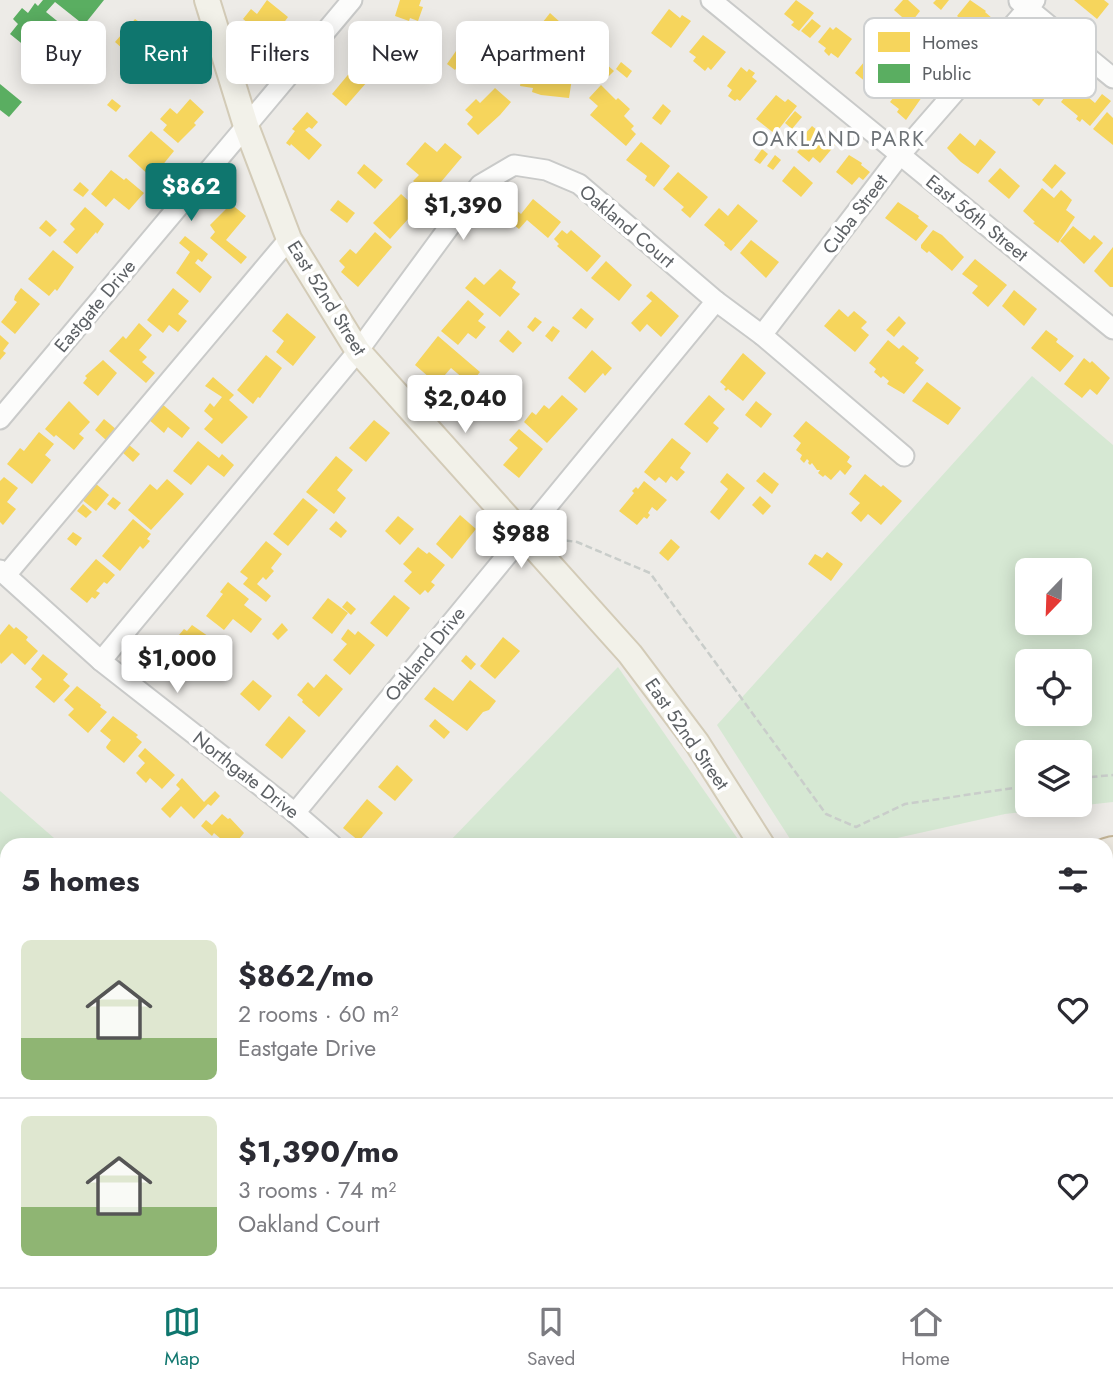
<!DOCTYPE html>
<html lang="en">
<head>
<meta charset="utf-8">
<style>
	:root { --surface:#fff; --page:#f2f2f3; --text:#2b2b33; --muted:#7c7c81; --line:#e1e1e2; --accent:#0f766e }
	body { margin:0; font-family:Jost,sans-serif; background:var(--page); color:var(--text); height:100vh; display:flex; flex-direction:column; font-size:26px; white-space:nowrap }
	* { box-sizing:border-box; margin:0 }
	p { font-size:23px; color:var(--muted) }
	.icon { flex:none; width:38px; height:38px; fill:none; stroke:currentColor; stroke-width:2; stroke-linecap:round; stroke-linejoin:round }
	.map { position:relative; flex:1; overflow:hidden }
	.sheet { position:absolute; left:0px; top:838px; width:1113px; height:450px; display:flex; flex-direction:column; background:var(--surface); border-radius:21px 21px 0 0; box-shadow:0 4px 18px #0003 }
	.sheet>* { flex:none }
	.hud { position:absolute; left:21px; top:21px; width:700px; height:63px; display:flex; gap:14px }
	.needle { width:46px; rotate:203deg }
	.controls { position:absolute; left:1015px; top:558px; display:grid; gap:14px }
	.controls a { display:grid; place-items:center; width:77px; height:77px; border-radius:10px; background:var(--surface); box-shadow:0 4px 18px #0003; font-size:35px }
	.price { position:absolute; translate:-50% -60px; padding:0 16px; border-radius:7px; background:#fff; color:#222; font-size:23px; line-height:46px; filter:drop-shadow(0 2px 4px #0008) }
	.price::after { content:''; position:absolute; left:50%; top:42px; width:21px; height:16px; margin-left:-10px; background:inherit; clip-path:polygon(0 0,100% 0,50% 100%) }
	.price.active { background:var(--accent); color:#fff }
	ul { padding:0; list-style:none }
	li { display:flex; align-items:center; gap:21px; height:175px; padding:0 21px }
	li+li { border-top:2px solid var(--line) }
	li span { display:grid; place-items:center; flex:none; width:196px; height:140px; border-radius:10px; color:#555 }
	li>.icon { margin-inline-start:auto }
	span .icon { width:84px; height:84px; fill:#fffc; stroke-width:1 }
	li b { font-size:30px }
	h2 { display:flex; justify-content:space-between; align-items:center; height:84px; padding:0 21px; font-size:30px }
	.chip { padding:0 24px; border-radius:10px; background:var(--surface); box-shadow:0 4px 18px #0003; font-size:24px; line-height:63px }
	.chip.active { background:var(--accent); color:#fff }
	.tabs { display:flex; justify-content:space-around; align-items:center; height:98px; border-top:2px solid var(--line); background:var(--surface); font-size:19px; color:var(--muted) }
	.tabs a { display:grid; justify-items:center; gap:4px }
	.tabs .active { color:var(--accent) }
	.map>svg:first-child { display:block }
	.green { fill:#d6e8d3; fill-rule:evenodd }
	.homes { fill:#f6d55c }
	.public { fill:#5aae61 }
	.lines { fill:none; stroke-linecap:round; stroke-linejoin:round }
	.stream { stroke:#bddef5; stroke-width:5 }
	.minor-casing { stroke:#c9cac9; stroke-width:23 }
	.major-casing { stroke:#d3cbb7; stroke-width:28 }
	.highway-casing { stroke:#c3b496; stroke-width:32 }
	.path { stroke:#c9cdca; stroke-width:2.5; stroke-dasharray:7 3.5; stroke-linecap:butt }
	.minor { stroke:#fcfcfb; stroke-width:19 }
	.major { stroke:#f2f1e9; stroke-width:24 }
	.highway { stroke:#efebe2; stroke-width:28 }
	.labels { text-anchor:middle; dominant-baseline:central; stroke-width:7; stroke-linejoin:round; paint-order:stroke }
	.street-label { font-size:19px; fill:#5d6165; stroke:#fff }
	.neighbourhood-label { font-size:21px; letter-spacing:2px; fill:#6e7377; stroke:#fff }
	.key { fill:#fff; stroke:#ced0d1; stroke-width:2 }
	.key-label { font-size:19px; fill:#5d6165 }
</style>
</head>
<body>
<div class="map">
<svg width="1113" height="1287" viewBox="0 0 1113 1287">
	<rect width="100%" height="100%" fill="#edebe7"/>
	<g class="green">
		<path d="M1032 376 1113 445V802L1005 814 897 838 881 845H794L717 725ZM1080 570V623H1027V570ZM1027 662H1080V714H1027ZM1027 752H1080V805H1027Z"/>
		<path d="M618 667 742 845H446Z"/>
		<path d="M0 791 62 845H7V1022L0 1023Z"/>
		<path d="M1113 1019V1275L1102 1287H1027L1022 1281H1106V1021Z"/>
		<path d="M22 1281H972L975 1287H29Z"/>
	</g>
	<g class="homes">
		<path d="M267 0 288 17 262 53 238 34 248 23 243 19 251 9 257 14Z"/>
		<path d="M400 0H421L419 6 423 7 418 21 410 18 409 21 395 16Z"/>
		<path d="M796 0 814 13 799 31 791 25 794 22 784 14Z"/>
		<path d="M903 0H908L920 11 910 24 894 10Z"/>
		<path d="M936 0H949L941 10 933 3Z"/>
		<path d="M970 0 986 11 985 12 993 19 977 39 972 35 975 30 957 16Z"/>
		<path d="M1074 0H1104L1109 4 1097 19Z"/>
		<path d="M669 9 680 18 682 15 691 21 671 48 651 33Z"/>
		<path d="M550 13 561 23 550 36 539 27Z"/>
		<path d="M135 19 158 35 156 37 170 49 157 64 137 48 131 56 115 42Z"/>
		<path d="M812 19 821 26 810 38 801 31Z"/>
		<path d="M830 27 833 30 836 27 852 39 838 58 831 53 829 56 824 51 826 48 818 42Z"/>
		<path d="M384 28 399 40 391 50 397 55 380 76 363 62 369 55 363 49Z"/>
		<path d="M703 35 726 52 711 70 708 67 705 71 693 61 696 57 689 52Z"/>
		<path d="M874 50 892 64 883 75 890 80 876 97 864 87 867 83 855 73Z"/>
		<path d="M456 51 465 57 455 70 447 64Z"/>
		<path d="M526 52 575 59 569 98 541 95 532 92 533 88 520 86Z"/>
		<path d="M621 62 632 71 627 78 616 69Z"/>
		<path d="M605 63 614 71 609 76 600 68Z"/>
		<path d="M741 67 747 72 749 69 755 73 752 77 757 81 740 101 737 99 735 101 728 96 732 90 727 86Z"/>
		<path d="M352 70 367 82 346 106 332 94Z"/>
		<path d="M1068 80 1095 103 1102 94 1111 101 1090 126 1082 119 1080 122 1076 119 1078 116 1061 102 1067 94 1061 89Z"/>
		<path d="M905 83 911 87 908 90 917 97 919 94 922 97 906 120 897 112 899 109 890 102Z"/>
		<path d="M601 85 616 100 618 98 630 109 624 116 634 126 631 129 636 134 626 146 590 115 598 106 589 98Z"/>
		<path d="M495 88 511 102 500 115 478 135 467 124 473 117 465 110 476 99 480 103Z"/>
		<path d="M1038 92 1045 98 1039 106 1032 100Z"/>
		<path d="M776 95 785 102 788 99 797 106 775 134 756 119Z"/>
		<path d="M112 99 121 106 116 112 107 105Z"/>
		<path d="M190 99 204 112 194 123 196 125 178 143 163 130 167 125 160 119 170 108 177 114Z"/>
		<path d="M663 104 671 111 661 125 652 118Z"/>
		<path d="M795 111 802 117 792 129 785 123Z"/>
		<path d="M307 112 318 122 312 129 309 127 305 130 322 145 309 160 291 144 290 146 286 143 295 131 292 129Z"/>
		<path d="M1107 112 1113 118V145L1093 129Z"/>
		<path d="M812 126 835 145 820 163 813 157 809 162 797 152 801 148 796 144Z"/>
		<path d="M151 131 174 151 152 178 128 156Z"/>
		<path d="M960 133 975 146 980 139 996 152 978 174 961 162 947 148Z"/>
		<path d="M425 142 437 152 445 143 462 157 430 195 413 181 419 175 406 164Z"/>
		<path d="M641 142 670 166 654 187 645 180 647 176 626 160Z"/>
		<path d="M762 149 768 154 760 164 754 160Z"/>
		<path d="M775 155 781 160 773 170 767 166Z"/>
		<path d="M849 155 862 163 861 165 870 172 863 180 859 177 852 185 836 172Z"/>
		<path d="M364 164 383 180 375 189 357 173Z"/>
		<path d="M1055 164 1066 173 1052 189 1042 180Z"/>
		<path d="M794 166 813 183 801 197 782 181Z"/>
		<path d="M1000 168 1020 186 1009 199 988 181Z"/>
		<path d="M111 170 124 180 126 178 144 193 129 210 114 198 106 207 91 194Z"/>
		<path d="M678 172 708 197 690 218 681 210 684 207 663 189Z"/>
		<path d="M80 182 89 190 83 197 73 190Z"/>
		<path d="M1042 188 1054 198 1061 190 1072 200 1066 210 1075 217 1058 243 1033 223 1035 222 1023 211Z"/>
		<path d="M401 194 422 213 413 223 409 218 390 239 373 223Z"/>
		<path d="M533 199 561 222 548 238 527 220 519 229 508 220 516 210 521 214Z"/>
		<path d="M338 200 355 213 347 223 330 210Z"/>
		<path d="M898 202 919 216 918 218 928 226 916 241 885 218Z"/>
		<path d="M231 204 246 216 226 240 247 257 241 264 210 238 215 232 210 225Z"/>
		<path d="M738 204 758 221 731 251 724 245 725 243 704 225 719 208 728 216Z"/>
		<path d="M85 207 104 224 97 234 96 232 77 254 63 242 75 229 70 224Z"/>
		<path d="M46 220 57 230 50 237 39 228Z"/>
		<path d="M1073 226 1090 240 1094 235 1103 243 1084 264 1060 241Z"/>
		<path d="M562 230 567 234 571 230 601 256 587 272 557 246 559 244 554 239Z"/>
		<path d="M933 230 942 235 964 257 952 271 929 251 927 253 921 248V245Z"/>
		<path d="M375 232 392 247 358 287 341 272 345 267 339 261 350 249 356 254Z"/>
		<path d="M185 236 208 254 202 262 198 259 195 263 212 277 200 293 176 273 190 252 179 243Z"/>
		<path d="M751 240 779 262 766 278 740 253Z"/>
		<path d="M1113 247V287H1110L1094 271Z"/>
		<path d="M53 250 74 267 57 291 55 289 49 296 28 279Z"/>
		<path d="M975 259 1007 285 988 307 972 293 978 286 962 274Z"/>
		<path d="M606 261 632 285 619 301 591 278Z"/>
		<path d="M500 269 516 282 512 288 520 294 500 317 465 288 475 277 484 285Z"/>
		<path d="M21 288 40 304 15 334 1 322 17 302 14 300 15 296Z"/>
		<path d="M173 288 189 301 178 314 187 321 178 332 169 325 163 333 147 320Z"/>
		<path d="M1014 290 1037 309 1024 326 1002 306Z"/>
		<path d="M651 291 679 316 661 337 647 324 640 332 631 323 652 301 646 296Z"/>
		<path d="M468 300 484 314 478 321 486 327 476 339 468 333 458 345 441 331Z"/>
		<path d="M581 308 594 319 586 329 572 318Z"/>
		<path d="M839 309 848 317 854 311 867 322 861 328 869 335 855 352 824 326Z"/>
		<path d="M287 313 316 337 293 366 276 352 284 341 272 331Z"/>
		<path d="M899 316 906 323 894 337 886 330Z"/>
		<path d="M535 317 542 322 533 332 527 327Z"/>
		<path d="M139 323 152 335 139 350 147 357 142 362 155 373 146 383 109 351 123 336 126 339Z"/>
		<path d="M553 326 560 331 552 342 545 336Z"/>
		<path d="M508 330 522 343 513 353 499 341Z"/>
		<path d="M1046 330 1058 339 1056 342 1074 356 1060 372 1031 348Z"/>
		<path d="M0 335 9 343 3 351 6 353 0 360Z"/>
		<path d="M438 336 480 372 470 384 451 368 437 384 415 365Z"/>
		<path d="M888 340 899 349 903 345 919 358 915 363 924 370 904 394 887 384 889 381 883 376 881 378 874 372 876 369 869 363Z"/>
		<path d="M592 350 612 368 605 376 603 373 585 393 568 378Z"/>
		<path d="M743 353 766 373 743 401 728 389 726 391 724 389 726 387 720 382Z"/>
		<path d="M266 355 282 368 260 398 258 397 253 404 237 390Z"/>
		<path d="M1084 358 1090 363 1092 361 1110 378 1097 395 1090 389 1082 398 1064 384Z"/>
		<path d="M103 360 117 373 98 396 83 383 87 378 85 376Z"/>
		<path d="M213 377 234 395 229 400 248 417 222 444 204 429 213 419 204 411 210 403 214 407 222 397 205 386Z"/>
		<path d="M927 382 961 408 948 425 912 401Z"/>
		<path d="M562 395 578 409 547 443 524 422 532 412 536 415 544 405 549 409Z"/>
		<path d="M709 395 725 409 713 423 719 428 707 443 684 424Z"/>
		<path d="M69 401 90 422 79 434 84 438 74 450 56 435 54 437 45 429Z"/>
		<path d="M756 401 772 414 761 428 745 415Z"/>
		<path d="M161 403 190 428 182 438 168 427 164 433 148 419Z"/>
		<path d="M104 419 117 430 107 441 95 430Z"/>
		<path d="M374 420 390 433 366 462 349 448Z"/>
		<path d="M806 421 850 457 847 462 852 466 845 475 840 470 831 480 825 475 823 477 818 473 820 470H817L812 463 810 465 808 463 809 461 807 459 804 463 800 459 802 455 796 450 801 443 793 436Z"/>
		<path d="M519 429 543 449 519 478 503 465 518 448 509 440Z"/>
		<path d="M39 432 54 444 45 455 51 460 32 484 7 464 20 448 24 451Z"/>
		<path d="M672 438 691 453 680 468 685 472 677 481 671 476 666 483 659 477 655 481 644 472Z"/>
		<path d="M198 441 219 458 222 454 234 465 224 477 208 465 191 485 173 471Z"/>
		<path d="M129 445 140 454 133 462 122 452Z"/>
		<path d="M336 456 353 470 337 490 346 498 334 514 306 492Z"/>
		<path d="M764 472 779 484 772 494 756 481Z"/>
		<path d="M727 473 745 488 719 520 710 512 728 489 720 482Z"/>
		<path d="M865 474 881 487 883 485 902 501 881 525 868 514 861 522 851 513 860 503 849 494Z"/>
		<path d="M4 477 18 488 7 502 16 509 3 525 0 522V481Z"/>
		<path d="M167 479 184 494 151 530 128 510 150 484 157 490Z"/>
		<path d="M644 481 667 500 657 511 652 507 648 513 650 515 647 519 644 517 637 525 619 511 634 493 632 491 636 487 638 489Z"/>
		<path d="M95 483 109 495 96 511 81 499Z"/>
		<path d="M760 496 771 506 763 515 752 505Z"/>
		<path d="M113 497 121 503 115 510 107 504Z"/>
		<path d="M303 498 318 510 288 546 273 534Z"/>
		<path d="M83 504 92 512 86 518 77 511Z"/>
		<path d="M460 515 476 529 452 559 436 544Z"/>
		<path d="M398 516 414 529 400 545 385 531Z"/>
		<path d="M133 519 151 534 147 539 150 541 143 549 140 546 120 571 102 556Z"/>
		<path d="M336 521 347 531 341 538 329 529Z"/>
		<path d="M73 532 82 538 76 546 67 539Z"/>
		<path d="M671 539 680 547 668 561 659 553Z"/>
		<path d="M266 541 282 554 271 568 274 571 266 580 263 577 257 584 271 596 266 602 243 584 248 578 240 572Z"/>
		<path d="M418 547 427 554 429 552 445 565 431 582 435 585 428 593 425 590 420 595 404 581 412 572 403 564Z"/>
		<path d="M827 552 843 564 831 581 808 564 815 554 822 558Z"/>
		<path d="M96 559 115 575 107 584 104 582 96 591 100 593 95 599 92 597 87 603 70 589Z"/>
		<path d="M228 582 249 599 244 605 262 619 251 633 233 619 224 630 206 616 223 594 220 592Z"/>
		<path d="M394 595 410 608 387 637 370 623Z"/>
		<path d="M328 598 348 613 332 634 312 618Z"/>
		<path d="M347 601 356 609 351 615 342 607Z"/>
		<path d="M282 623 288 630 278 640 272 634Z"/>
		<path d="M9 624 14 629 16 627 28 637 26 640 38 651 25 665 12 653 1 664 0 662V635Z"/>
		<path d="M192 625 218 643 216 645 219 648 205 666 194 660 179 678 161 663 182 637 179 635 184 629 187 631Z"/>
		<path d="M348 629 355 635 358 631 375 645 350 675 333 660 347 644 341 639Z"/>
		<path d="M503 637 520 651 495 679 480 666Z"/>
		<path d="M43 654 68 674 63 680 70 686 54 703 35 687 42 679 31 669Z"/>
		<path d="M466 655 476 664 471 670 461 661Z"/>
		<path d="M326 674 343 689 319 717 302 702 303 700 297 695 308 682 314 688Z"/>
		<path d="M253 680 272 696 259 711 240 694Z"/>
		<path d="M470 680 496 701 489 710 483 712 467 731 424 699 434 687 453 701Z"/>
		<path d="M77 686 101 705 100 707 107 712 88 733 68 715 74 709 64 700Z"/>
		<path d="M113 716 138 735 136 737 142 742 124 763 107 749 106 747 111 740 100 731Z"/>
		<path d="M289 716 306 731 282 759 265 745Z"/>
		<path d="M435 719 450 732 444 739 429 726Z"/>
		<path d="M145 748 175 775 162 789 150 778 146 783 136 773 145 763 138 756Z"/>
		<path d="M397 765 413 780 395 801 378 787Z"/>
		<path d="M182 778 204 802 215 791 220 796 211 806 208 804 194 819 181 806 170 818 161 809 180 789 176 785Z"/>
		<path d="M367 799 383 813 359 841 343 828Z"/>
		<path d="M222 814 228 819 230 818 244 833 234 845H228L214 833 212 836 201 826 206 820 212 825Z"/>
	</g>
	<g class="public">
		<path d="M43 0H104L84 25 55 2 46 12 77 37 52 68 10 34 18 24 13 19 22 8 28 13 35 3 38 6Z"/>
		<path d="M0 84 22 102 9 117 0 110Z"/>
	</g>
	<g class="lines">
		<g class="stream">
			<path d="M1106 977 1113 976"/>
			<path d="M0 1186 7 1185"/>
		</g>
		<g class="minor-casing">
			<g id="minor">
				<path d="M711 0 1113 329"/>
				<path d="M1019 1 1113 78"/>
				<path d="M762 335 900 155 1035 0"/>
				<path d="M0 419 352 0"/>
				<path d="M0 570 101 661 295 813 332 845"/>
				<path d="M6 575 289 239"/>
				<path d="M101 661 358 351 480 185 514 165 546 170 579 184 716 301 762 335 904 456"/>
				<path d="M295 813 716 301"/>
			</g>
		</g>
		<g class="major-casing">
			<g id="major">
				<path d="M207 0 246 126 289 239 358 351 630 654 697 743 762 845"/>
				<path d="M998 1281 1002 1287"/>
			</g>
		</g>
		<g class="highway-casing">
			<g id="highway">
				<path d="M1106 853 1113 851"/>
				<path d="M1106 899 1113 898"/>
				<path d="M0 1071 7 1069"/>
				<path d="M0 1121 7 1119"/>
			</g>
		</g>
		<g class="path">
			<path d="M555 539 577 542 650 573 826 814 856 827 905 804 1027 786"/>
			<path d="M1080 778 1113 775"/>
			<path d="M851 1281 860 1287"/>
			<path d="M35 1287 49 1281"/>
		</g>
		<use href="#minor" class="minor"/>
		<use href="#major" class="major"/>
		<use href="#highway" class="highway"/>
	</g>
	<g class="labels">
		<g class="street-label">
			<text transform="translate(855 214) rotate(-53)">Cuba Street</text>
			<text transform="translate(977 218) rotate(39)">East 56th Street</text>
			<text transform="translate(627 226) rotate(40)">Oakland Court</text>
			<text transform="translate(327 298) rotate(58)">East 52nd Street</text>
			<text transform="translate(95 306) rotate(-50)">Eastgate Drive</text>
			<text transform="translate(425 654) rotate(-51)">Oakland Drive</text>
			<text transform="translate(687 734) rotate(55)">East 52nd Street</text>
			<text transform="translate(246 775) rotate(38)">Northgate Drive</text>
		</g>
		<g class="neighbourhood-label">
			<text x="839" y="139">OAKLAND PARK</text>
		</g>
	</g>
	<rect x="864" y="18" width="232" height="80" rx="10" class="key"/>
	<rect x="878" y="32" width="32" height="20" fill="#f6d55c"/>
	<rect x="878" y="64" width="32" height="19" fill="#5aae61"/>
	<g class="key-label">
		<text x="922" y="49">Homes</text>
		<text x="922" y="80">Public</text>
	</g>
</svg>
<div class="controls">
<a><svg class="needle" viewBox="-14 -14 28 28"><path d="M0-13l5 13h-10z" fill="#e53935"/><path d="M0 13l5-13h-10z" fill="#7c7c81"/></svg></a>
<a><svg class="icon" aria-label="locate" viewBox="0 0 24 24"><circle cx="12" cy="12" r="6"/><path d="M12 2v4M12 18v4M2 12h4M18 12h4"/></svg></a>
<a><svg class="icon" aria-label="layers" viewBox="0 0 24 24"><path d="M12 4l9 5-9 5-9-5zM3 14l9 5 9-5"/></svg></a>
</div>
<b class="price active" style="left:191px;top:223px">$862</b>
<b class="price" style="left:463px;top:242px">$1,390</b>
<b class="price" style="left:465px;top:435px">$2,040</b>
<b class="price" style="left:521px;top:570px">$988</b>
<b class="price" style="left:177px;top:695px">$1,000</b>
<div class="hud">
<a class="chip">Buy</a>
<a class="chip active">Rent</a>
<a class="chip">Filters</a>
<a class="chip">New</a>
<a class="chip">Apartment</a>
</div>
<section class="sheet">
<h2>5 homes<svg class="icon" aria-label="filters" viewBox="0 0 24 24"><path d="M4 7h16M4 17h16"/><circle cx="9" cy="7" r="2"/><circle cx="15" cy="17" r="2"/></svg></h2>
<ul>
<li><span style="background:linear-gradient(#dfe7d0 70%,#8fb573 0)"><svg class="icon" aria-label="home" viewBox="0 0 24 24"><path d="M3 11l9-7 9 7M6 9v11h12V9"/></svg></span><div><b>$862/mo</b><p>2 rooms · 60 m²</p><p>Eastgate Drive</p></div><svg class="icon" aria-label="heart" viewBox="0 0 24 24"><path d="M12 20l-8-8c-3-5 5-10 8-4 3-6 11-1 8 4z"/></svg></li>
<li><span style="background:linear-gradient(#dfe7d0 65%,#8fb573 0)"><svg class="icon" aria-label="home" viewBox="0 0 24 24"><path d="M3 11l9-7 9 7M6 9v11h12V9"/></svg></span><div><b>$1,390/mo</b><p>3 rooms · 74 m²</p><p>Oakland Court</p></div><svg class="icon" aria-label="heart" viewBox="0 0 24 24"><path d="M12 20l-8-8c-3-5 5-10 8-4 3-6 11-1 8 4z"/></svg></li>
</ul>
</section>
</div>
<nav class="tabs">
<a class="active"><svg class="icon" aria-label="map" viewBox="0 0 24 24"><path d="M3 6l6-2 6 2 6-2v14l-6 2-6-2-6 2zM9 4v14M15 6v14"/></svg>Map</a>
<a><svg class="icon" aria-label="saved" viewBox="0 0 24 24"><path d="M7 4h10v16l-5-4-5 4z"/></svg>Saved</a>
<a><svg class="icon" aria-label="home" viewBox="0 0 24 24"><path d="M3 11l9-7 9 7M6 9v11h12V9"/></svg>Home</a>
</nav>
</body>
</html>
